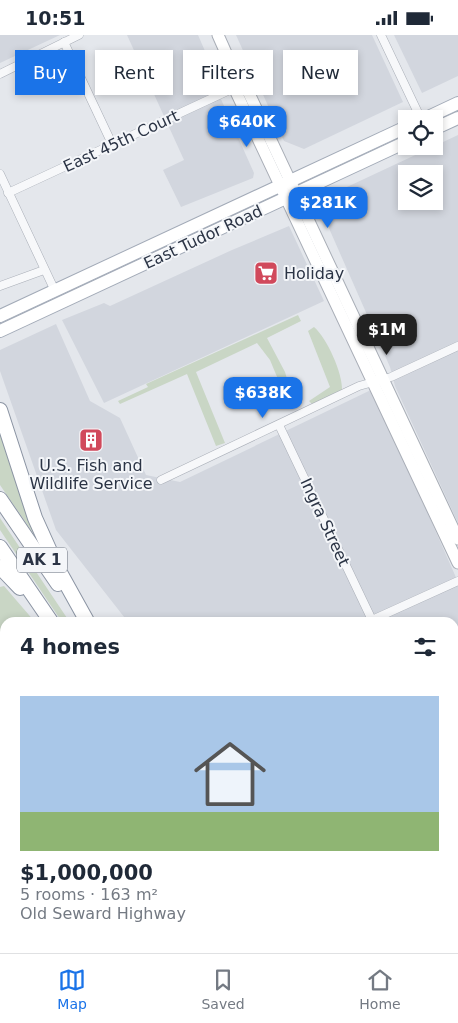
<!DOCTYPE html>
<html lang="en">
<head>
<meta charset="utf-8">
<style>
	:root { --surface:#fff; --page:#f2f2f3; --text:#1f2937; --muted:#747a83; --line:#e0e1e3; --accent:#1a73e8 }
	body { margin:0; font-family:"DejaVu Sans",sans-serif; background:var(--page); color:var(--text); height:100vh; display:flex; flex-direction:column; font-size:19px; white-space:nowrap }
	* { box-sizing:border-box; margin:0 }
	p { font-size:16px; color:var(--muted) }
	.icon { flex:none; width:28px; height:28px; fill:none; stroke:currentColor; stroke-width:2; stroke-linecap:round; stroke-linejoin:round }
	.map { position:relative; flex:1; overflow:hidden }
	.sheet { position:absolute; left:0px; top:582px; width:459px; height:336px; display:flex; flex-direction:column; background:var(--surface); border-radius:15px 15px 0 0; box-shadow:0 2px 8px #0003 }
	.sheet>* { flex:none }
	.hud { position:absolute; left:15px; top:15px; width:429px; height:45px; display:flex; gap:10px }
	.controls { position:absolute; left:398px; top:75px; display:grid; gap:10px }
	.controls a { display:grid; place-items:center; width:45px; height:45px; border-radius:0px; background:var(--surface); box-shadow:0 2px 8px #0003; font-size:25px }
	.price { position:absolute; translate:-50% -42px; padding:0 11px; border-radius:10px; background:var(--accent); color:#fff; font-size:16px; line-height:32px; filter:drop-shadow(0 1px 2px #0008) }
	.price::after { content:''; position:absolute; left:50%; top:30px; width:15px; height:11px; margin-left:-8px; background:inherit; clip-path:polygon(0 0,100% 0,50% 100%) }
	.price.current { background:#222; color:#fff }
	ul { padding:0; list-style:none }
	li { display:grid; align-content:center; gap:10px; height:265px; padding:0 20px }
	li+li { border-top:1px solid var(--line) }
	li span { display:grid; place-items:center; height:155px; border-radius:0px; color:#555 }
	li>.icon { margin-inline-start:auto }
	span .icon { width:90px; height:90px; fill:#fffc; stroke-width:1 }
	li b { font-size:21px }
	h2 { display:flex; justify-content:space-between; align-items:center; height:60px; padding:0 20px; font-size:21px }
	.tag { padding:0 18px; border-radius:0px; background:var(--surface); box-shadow:0 2px 8px #0003; font-size:18px; line-height:45px }
	.tag.current { background:var(--accent); color:#fff }
	.status { display:flex; justify-content:space-between; align-items:center; height:35px; padding:0 25px; background:var(--surface); direction:ltr }
	.status svg { height:14px; fill:currentColor }
	.tabs { display:flex; justify-content:space-around; align-items:center; height:70px; border-top:1px solid var(--line); background:var(--surface); font-size:14px; color:var(--muted) }
	.tabs a { display:grid; justify-items:center; gap:2px }
	.tabs .current { color:var(--accent) }
	.map>svg:first-child { display:block }
	.built { fill:#d2d6de; fill-rule:evenodd }
	.green { fill:#c9d6c5 }
	.lines { fill:none; stroke-linecap:round; stroke-linejoin:round }
	.minor-casing { stroke:#a9aeb7; stroke-width:9 }
	.secondary-casing { stroke:#a9aeb7; stroke-width:13 }
	.primary-casing { stroke:#a3abb8; stroke-width:14 }
	.motorway-casing { stroke:#8b94a3; stroke-width:16 }
	.minor { stroke:#f7f8fa; stroke-width:8 }
	.secondary { stroke:#fff; stroke-width:11 }
	.primary { stroke:#fff; stroke-width:12 }
	.motorway { stroke:#fff; stroke-width:14 }
	.labels { text-anchor:middle; dominant-baseline:central; stroke-width:4; stroke-linejoin:round; paint-order:stroke }
	.shield { fill:#f4f6f9; stroke:#676e7b; stroke-width:1 }
	.shield-label { font-size:15px; font-weight:bold; fill:#2b3445 }
	.street-label { font-size:16px; fill:#2b3445; stroke:#f4f6f9 }
	.poi-label { font-size:16px; fill:#2b3445; stroke:#f4f6f9; text-anchor:start }
</style>
</head>
<body>
<div class="status"><b>10:51</b><svg viewBox="0 0 49 12"><path d="M0 12V9h3v3zM5 12V6h3v6zM10 12V3h3v9zM15 12V0h3v12zM26 1h20v11H26zM47 4h2v5h-2z"/></svg></div>
<div class="map">
<svg width="458" height="918" viewBox="0 0 458 918">
	<rect width="100%" height="100%" fill="#e4e7ec"/>
	<g class="built">
		<path d="M0 0H60L0 28Z"/>
		<path d="M127 0H198L218 46 216 53 254 138 253 143 181 172 163 135 184 125Z"/>
		<path d="M236 0H372L403 67 304 114 284 106Z"/>
		<path d="M394 0H458V41L422 58Z"/>
		<path d="M458 100V488L395 351 390 332 317 166ZM406 139H434V166H406Z"/>
		<path d="M289 191 324 266 104 368 62 285 104 268 110 271 232 215Z"/>
		<path d="M56 289 90 366 120 383 146 440 180 447 373 354 458 547V864L454 866V588L128 587 56 495 0 336V315Z"/>
		<path d="M251 914H332L338 918H250Z"/>
	</g>
	<g class="green">
		<path d="M298 280 301 286 267 303 285 337 292 360 300 358 299 368 290 373 270 325 257 308 196 337 225 408 216 411 187 339 120 369 118 366 148 352 146 349Z"/>
		<path d="M314 292C327 303 343 339 342 355L314 371 309 366 330 352 308 296Z"/>
		<path d="M0 391 42 511 0 450Z"/>
		<path d="M0 483 67 583 70 587H62L0 495Z"/>
		<path d="M4 551 35 587 5 588V752L0 754V552Z"/>
	</g>
	<g class="lines">
		<g class="minor-casing">
			<g id="minor">
				<path d="M381 0 421 84"/>
				<path d="M64 7 113 111"/>
				<path d="M0 39 79 0"/>
				<path d="M0 139 55 256"/>
				<path d="M8 158 234 53"/>
				<path d="M0 251 44 235"/>
				<path d="M279 390 372 585 458 546"/>
				<path d="M161 445 359 351 391 342 458 311"/>
				<path d="M0 809 5 806"/>
				<path d="M454 876 458 874"/>
				<path d="M81 918 82 914"/>
				<path d="M183 918 184 914"/>
			</g>
		</g>
		<g class="secondary-casing">
			<g id="secondary">
				<path d="M218 0 230 27 239 37 458 504"/>
				<path d="M230 27 229 42 458 528"/>
			</g>
		</g>
		<g class="primary-casing">
			<g id="primary">
				<path d="M424 84 458 68"/>
				<path d="M434 94 458 83"/>
				<path d="M0 281 406 92"/>
				<path d="M0 296 406 107"/>
			</g>
		</g>
		<g class="motorway-casing">
			<g id="motorway">
				<path d="M0 375 35 483 58 534 88 588"/>
				<path d="M0 464 58 549"/>
				<path d="M0 512 52 588"/>
				<path d="M0 532 20 553"/>
				<path d="M374 914 380 918"/>
				<path d="M418 914 424 918"/>
			</g>
		</g>
		<use href="#minor" class="minor"/>
		<use href="#secondary" class="secondary"/>
		<use href="#primary" class="primary"/>
		<use href="#motorway" class="motorway"/>
	</g>
	<defs>
		<g id="supermarket-square" transform="scale(1.25)"><rect x="-9" y="-9" width="18" height="18" rx="4" fill="#d1495b" stroke="#f4f6f9"/><path d="M-6-5.5h2.5l.6 2H6L4.5 2H-2.5L-4.4-4H-6ZM-1.5 3.2a1.3 1.3 0 1 0 .1 0ZM3 3.2a1.3 1.3 0 1 0 .1 0Z" fill="#fff"/></g>
		<g id="building-square" transform="scale(1.25)"><rect x="-9" y="-9" width="18" height="18" rx="4" fill="#d1495b" stroke="#f4f6f9"/><path d="M-4-6H4V6H1V3H-1V6H-4ZM-2.5-4.3h1.7v1.8h-1.7ZM.8-4.3h1.7v1.8H.8ZM-2.5-1h1.7V.8h-1.7ZM.8-1h1.7V.8H.8Z" fill="#fff"/></g>
	</defs>
	<g fill-rule="evenodd">
		<use href="#supermarket-square" x="266" y="238"/>
		<use href="#building-square" x="91" y="405"/>
	</g>
	<g class="labels">
		<rect class="shield" x="17" y="512.5" width="50" height="25" rx="4"/>
		<g class="shield-label">
			<text x="42" y="525">AK 1</text>
		</g>
		<g class="street-label">
			<text transform="translate(121 106) rotate(-25)">East 45th Court</text>
			<text transform="translate(203 202) rotate(-25)">East Tudor Road</text>
			<text transform="translate(325 487) rotate(65)">Ingra Street</text>
		</g>
		<g class="poi-label">
			<text x="284" y="238">Holiday</text>
			<text x="91" y="430" text-anchor="middle">U.S. Fish and<tspan x="91" dy="18">Wildlife Service</tspan></text>
		</g>
	</g>
</svg>
<div class="controls">
<a><svg class="icon" aria-label="locate" viewBox="0 0 24 24"><circle cx="12" cy="12" r="6"/><path d="M12 2v4M12 18v4M2 12h4M18 12h4"/></svg></a>
<a><svg class="icon" aria-label="layers" viewBox="0 0 24 24"><path d="M12 4l9 5-9 5-9-5zM3 14l9 5 9-5"/></svg></a>
</div>
<b class="price" style="left:247px;top:113px">$640K</b>
<b class="price" style="left:328px;top:194px">$281K</b>
<b class="price current" style="left:387px;top:321px">$1M</b>
<b class="price" style="left:263px;top:384px">$638K</b>
<div class="hud">
<a class="tag current">Buy</a>
<a class="tag">Rent</a>
<a class="tag">Filters</a>
<a class="tag">New</a>
</div>
<section class="sheet">
<h2>4 homes<svg class="icon" aria-label="filters" viewBox="0 0 24 24"><path d="M4 7h16M4 17h16"/><circle cx="9" cy="7" r="2"/><circle cx="15" cy="17" r="2"/></svg></h2>
<ul>
<li><span style="background:linear-gradient(#a9c7e8 75%,#8fb573 0)"><svg class="icon" aria-label="home" viewBox="0 0 24 24"><path d="M3 11l9-7 9 7M6 9v11h12V9"/></svg></span><div><b>$1,000,000</b><p>5 rooms · 163 m²</p><p>Old Seward Highway</p></div></li>
</ul>
</section>
</div>
<nav class="tabs">
<a class="current"><svg class="icon" aria-label="map" viewBox="0 0 24 24"><path d="M3 6l6-2 6 2 6-2v14l-6 2-6-2-6 2zM9 4v14M15 6v14"/></svg>Map</a>
<a><svg class="icon" aria-label="saved" viewBox="0 0 24 24"><path d="M7 4h10v16l-5-4-5 4z"/></svg>Saved</a>
<a><svg class="icon" aria-label="home" viewBox="0 0 24 24"><path d="M3 11l9-7 9 7M6 9v11h12V9"/></svg>Home</a>
</nav>
</body>
</html>
